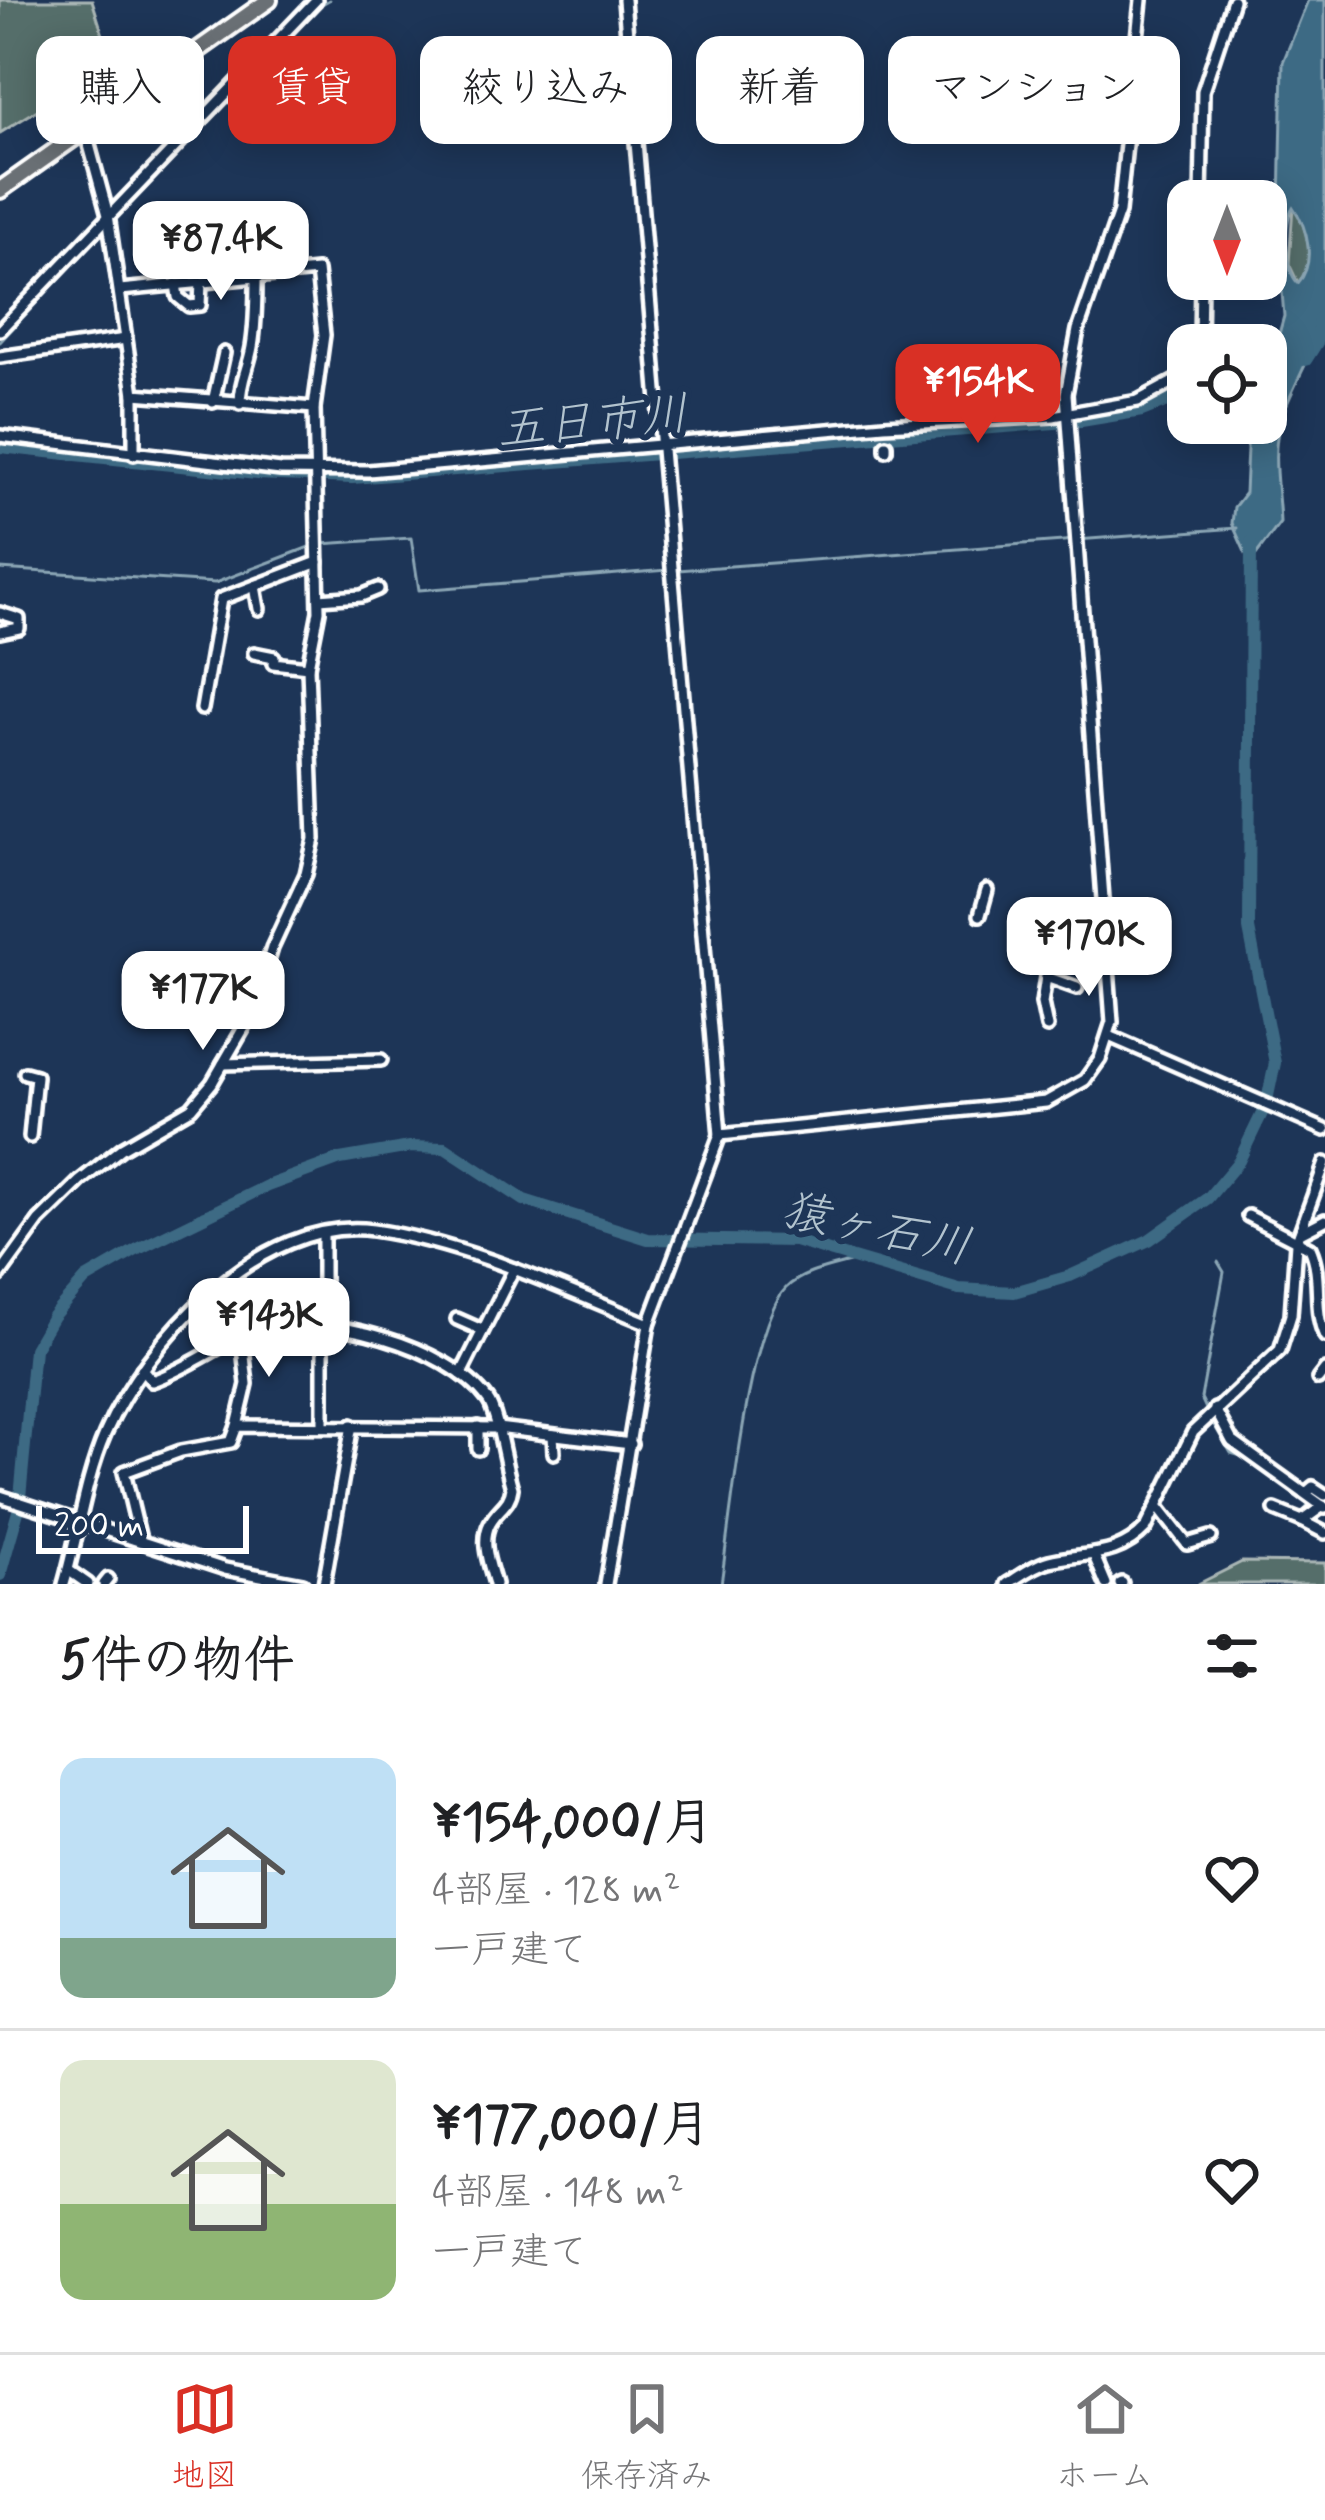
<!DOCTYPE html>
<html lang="ja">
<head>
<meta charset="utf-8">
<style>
	:root { --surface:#fff; --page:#f6f6f6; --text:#202124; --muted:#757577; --line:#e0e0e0; --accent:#d93025 }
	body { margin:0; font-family:Mynerve,"Klee One",sans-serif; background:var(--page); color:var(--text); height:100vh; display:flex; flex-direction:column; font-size:45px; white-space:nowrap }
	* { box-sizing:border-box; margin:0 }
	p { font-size:39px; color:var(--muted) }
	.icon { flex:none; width:66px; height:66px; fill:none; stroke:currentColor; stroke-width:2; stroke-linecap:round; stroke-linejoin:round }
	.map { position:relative; height:1584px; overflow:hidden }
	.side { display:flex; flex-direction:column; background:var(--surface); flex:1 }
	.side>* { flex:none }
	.banner { position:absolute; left:36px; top:36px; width:1254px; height:108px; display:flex; gap:24px }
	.needle { width:78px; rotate:180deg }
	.tools { position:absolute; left:1167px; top:180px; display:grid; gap:24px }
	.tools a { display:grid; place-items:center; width:120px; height:120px; border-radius:24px; background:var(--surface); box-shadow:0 6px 30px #0003; font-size:60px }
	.scale { position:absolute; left:36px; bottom:30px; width:213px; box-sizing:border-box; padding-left:12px; border:6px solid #fff; border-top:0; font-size:33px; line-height:42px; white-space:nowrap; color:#fff; -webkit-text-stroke:9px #1d3557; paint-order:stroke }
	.price { position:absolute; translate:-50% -102px; padding:0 27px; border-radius:24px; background:#fff; color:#222; font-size:39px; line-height:78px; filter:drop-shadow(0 3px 6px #0008) }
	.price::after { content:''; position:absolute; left:50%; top:72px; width:36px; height:27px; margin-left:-18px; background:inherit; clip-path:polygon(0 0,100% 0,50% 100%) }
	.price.selected { background:var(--accent); color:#fff }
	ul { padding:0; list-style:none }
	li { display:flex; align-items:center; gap:36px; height:300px; padding:0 60px }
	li+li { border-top:3px solid var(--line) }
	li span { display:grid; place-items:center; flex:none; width:336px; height:240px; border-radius:24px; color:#555 }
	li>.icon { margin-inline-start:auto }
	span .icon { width:144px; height:144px; fill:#fffc; stroke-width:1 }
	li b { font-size:51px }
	h2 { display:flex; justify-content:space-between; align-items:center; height:144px; padding:0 60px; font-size:51px }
	.pill { padding:0 42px; border-radius:24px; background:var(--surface); box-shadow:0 6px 30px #0003; font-size:42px; line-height:108px }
	.pill.selected { background:var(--accent); color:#fff }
	.dock { display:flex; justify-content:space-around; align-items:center; height:168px; border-top:3px solid var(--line); background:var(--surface); font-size:33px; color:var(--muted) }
	.dock a { display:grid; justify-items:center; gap:6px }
	.dock .selected { color:var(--accent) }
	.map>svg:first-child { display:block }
	.green { fill:#556e6b; stroke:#aab6b5; stroke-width:3 }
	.water { fill:#3e6a84; stroke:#8ba6b5; stroke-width:3; fill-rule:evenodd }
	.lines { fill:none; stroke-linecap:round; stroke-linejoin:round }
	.stream { stroke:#8ba6b5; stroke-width:3 }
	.river { stroke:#3e6a84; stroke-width:12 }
	.minor-casing { stroke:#fff; stroke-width:18 }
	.highway-casing { stroke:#fff; stroke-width:22 }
	.minor { stroke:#1d3557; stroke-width:9 }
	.highway { stroke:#6b6f75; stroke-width:14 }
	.labels { text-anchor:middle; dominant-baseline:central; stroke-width:12; stroke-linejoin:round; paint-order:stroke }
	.water-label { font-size:48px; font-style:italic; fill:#b2c3ce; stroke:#1d3557 }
</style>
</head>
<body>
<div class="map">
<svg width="1325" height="1584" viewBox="0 0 1325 1584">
	<rect width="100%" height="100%" fill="#1d3557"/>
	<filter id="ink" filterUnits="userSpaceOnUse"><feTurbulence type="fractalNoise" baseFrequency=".00833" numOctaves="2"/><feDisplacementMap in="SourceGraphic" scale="24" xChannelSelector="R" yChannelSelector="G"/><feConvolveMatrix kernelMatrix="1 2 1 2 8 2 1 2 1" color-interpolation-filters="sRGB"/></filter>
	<g filter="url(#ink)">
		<g class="green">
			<path d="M0 0H92L112 64 0 133Z"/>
			<path d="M1293 206C1308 228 1317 263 1298 283L1289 264Z"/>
			<path d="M1242 1562 1325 1563V1584H1198Z"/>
		</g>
		<path class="water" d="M1308 0H1325V304C1320 347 1294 380 1281 420 1270 454 1279 489 1280 523L1250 563 1232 523 1234 507 1245 493 1248 426 1266 423V380L1284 316 1279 256 1283 62ZM1293 207C1308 228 1316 263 1298 283 1284 269 1283 222 1293 207Z"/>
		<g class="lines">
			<g class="stream">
				<path d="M111 222 315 8 329 0"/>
				<path d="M0 342 105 229"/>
				<path d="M321 544 411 538 419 590 668 570"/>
				<path d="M0 569 215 583 312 546"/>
				<path d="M678 570 1237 528"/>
				<path d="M1207 1411 1201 1398 1224 1272 1218 1262"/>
				<path d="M1211 1420 1231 1453 1248 1458"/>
				<path d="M1302 1513 1309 1505 1304 1498"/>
				<path d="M721 1584C730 1524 748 1327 786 1288 804 1270 839 1266 863 1258"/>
			</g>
			<g class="river">
				<path d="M1266 348 1290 338"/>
				<path d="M1306 360 1318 341 1319 318"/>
				<path d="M0 447 257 474 352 478 1081 421 1142 411 1188 393"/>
				<path d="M0 1575 19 1508 34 1349 53 1316 86 1279 136 1250 267 1186 340 1159 410 1147 445 1148 524 1200 648 1239 795 1241 959 1289 1014 1292 1070 1276 1149 1240 1208 1198 1239 1161 1266 1105 1275 1063 1249 929 1251 542"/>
			</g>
			<g class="minor-casing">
				<g id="minor">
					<path d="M85 130 108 215 134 394 314 408"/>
					<path d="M1201 201 1203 91 1233 0"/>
					<path d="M176 284 178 297 189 306 200 305 201 282"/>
					<path d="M0 330 316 0"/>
					<path d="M1200 345 1201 279"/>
					<path d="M0 357 126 339"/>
					<path d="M134 394V454"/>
					<path d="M213 402 224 353"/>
					<path d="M240 404C240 381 248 369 252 347 256 324 256 300 256 277"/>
					<path d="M0 436 281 470 368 471 884 425 1053 416 1138 401 1188 374"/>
					<path d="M886 445V450"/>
					<path d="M255 586 259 609"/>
					<path d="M319 599 361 596 378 589"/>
					<path d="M0 613 19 619V628L0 632"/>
					<path d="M254 653 274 657 273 663 308 667"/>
					<path d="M202 709 221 599 318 562"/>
					<path d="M980 915 987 890"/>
					<path d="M1047 1027 1042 1003 1046 977 1077 988"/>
					<path d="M1109 1036 1325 1130"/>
					<path d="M223 1064 381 1060"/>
					<path d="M25 1073 36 1076 30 1137"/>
					<path d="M720 1135 1046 1102 1085 1080 1100 1059 1112 1022 1066 394 1078 330 1119 212 1141 0"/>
					<path d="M1248 1216 1310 1248C1323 1276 1312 1308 1325 1336"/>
					<path d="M1300 1233 1325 1220"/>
					<path d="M0 1275 39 1221 80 1181 122 1148 191 1108 212 1083 253 1012 272 948 306 874 314 839 308 667 319 611 314 408 324 335 317 271 120 290"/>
					<path d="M457 1319 482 1330"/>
					<path d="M142 1369 152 1381C190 1368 222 1341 260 1330 323 1311 449 1346 488 1400 498 1413 505 1467 512 1488 510 1505 498 1508 490 1523 480 1542 490 1565 495 1584"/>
					<path d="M461 1374 514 1269"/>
					<path d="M1318 1379 1325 1370"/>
					<path d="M1215 1409 1232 1441 1325 1508"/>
					<path d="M323 1424V1234"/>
					<path d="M237 1426 247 1384 242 1338"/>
					<path d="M553 1435 554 1453"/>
					<path d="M478 1449V1427"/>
					<path d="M1306 1493 1313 1487 1325 1495"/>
					<path d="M0 1496 225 1569 303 1584"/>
					<path d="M1323 1506 1302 1521 1325 1533"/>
					<path d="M1158 1507 1187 1544 1211 1537"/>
					<path d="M1275 1510 1302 1521"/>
					<path d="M140 1539 124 1472 181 1451 231 1442 237 1426 497 1428 631 1444"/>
					<path d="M1095 1558 1106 1584"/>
					<path d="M68 1570 88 1584"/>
					<path d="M64 1584C78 1536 85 1480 105 1434 145 1342 261 1215 373 1230 469 1244 560 1288 649 1324"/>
					<path d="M104 1584 108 1579"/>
					<path d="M324 1584 352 1425"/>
					<path d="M606 1584 649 1324 720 1135 624 0"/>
					<path d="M1007 1584C1020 1576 1034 1565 1049 1561 1086 1552 1117 1559 1146 1528L1193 1432 1280 1350 1291 1315 1296 1243 1325 1163"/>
					<path d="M1120 1584 1122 1583"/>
				</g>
			</g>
			<g class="highway-casing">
				<path id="highway" d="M0 190 269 0"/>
			</g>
			<use href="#minor" class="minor"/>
			<use href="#highway" class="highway"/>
		</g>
	</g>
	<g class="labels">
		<g class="water-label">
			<text transform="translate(593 423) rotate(-5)">五日市川</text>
			<text transform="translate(876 1230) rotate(12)">猿ヶ石川</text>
		</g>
	</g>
</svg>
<div class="tools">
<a><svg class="needle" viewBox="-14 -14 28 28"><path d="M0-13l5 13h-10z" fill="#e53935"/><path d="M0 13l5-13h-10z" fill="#757577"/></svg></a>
<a><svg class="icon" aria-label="locate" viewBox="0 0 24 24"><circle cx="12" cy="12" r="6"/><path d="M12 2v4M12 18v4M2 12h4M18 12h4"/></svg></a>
</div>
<div class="scale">200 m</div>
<b class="price" style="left:221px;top:303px">¥87.4K</b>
<b class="price selected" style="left:978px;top:446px">¥154K</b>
<b class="price" style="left:1089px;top:999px">¥170K</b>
<b class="price" style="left:203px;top:1053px">¥177K</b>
<b class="price" style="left:269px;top:1380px">¥143K</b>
<div class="banner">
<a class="pill">購入</a>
<a class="pill selected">賃貸</a>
<a class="pill">絞り込み</a>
<a class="pill">新着</a>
<a class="pill">マンション</a>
</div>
</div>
<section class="side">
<h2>5件の物件<svg class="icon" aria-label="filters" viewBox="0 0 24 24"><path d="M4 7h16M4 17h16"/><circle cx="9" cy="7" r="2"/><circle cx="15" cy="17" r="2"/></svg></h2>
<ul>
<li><span style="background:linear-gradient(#bfe0f5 75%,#7fa58c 0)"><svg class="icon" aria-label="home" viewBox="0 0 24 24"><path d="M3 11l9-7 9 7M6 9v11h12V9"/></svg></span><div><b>¥154,000/月</b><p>4部屋 · 128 m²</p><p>一戸建て</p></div><svg class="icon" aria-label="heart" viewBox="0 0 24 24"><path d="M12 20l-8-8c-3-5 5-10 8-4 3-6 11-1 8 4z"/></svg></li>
<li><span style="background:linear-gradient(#dfe7d0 60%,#8fb573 0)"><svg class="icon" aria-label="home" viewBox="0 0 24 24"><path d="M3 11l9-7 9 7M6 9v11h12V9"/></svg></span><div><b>¥177,000/月</b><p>4部屋 · 148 m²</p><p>一戸建て</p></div><svg class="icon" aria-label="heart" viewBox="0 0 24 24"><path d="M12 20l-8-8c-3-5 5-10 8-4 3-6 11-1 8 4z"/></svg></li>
</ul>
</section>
<nav class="dock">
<a class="selected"><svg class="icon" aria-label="map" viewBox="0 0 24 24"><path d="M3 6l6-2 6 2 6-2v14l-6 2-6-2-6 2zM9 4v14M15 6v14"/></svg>地図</a>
<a><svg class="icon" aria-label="saved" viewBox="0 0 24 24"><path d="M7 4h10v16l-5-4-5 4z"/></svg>保存済み</a>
<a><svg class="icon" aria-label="home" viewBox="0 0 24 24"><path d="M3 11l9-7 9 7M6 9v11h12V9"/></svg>ホーム</a>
</nav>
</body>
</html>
